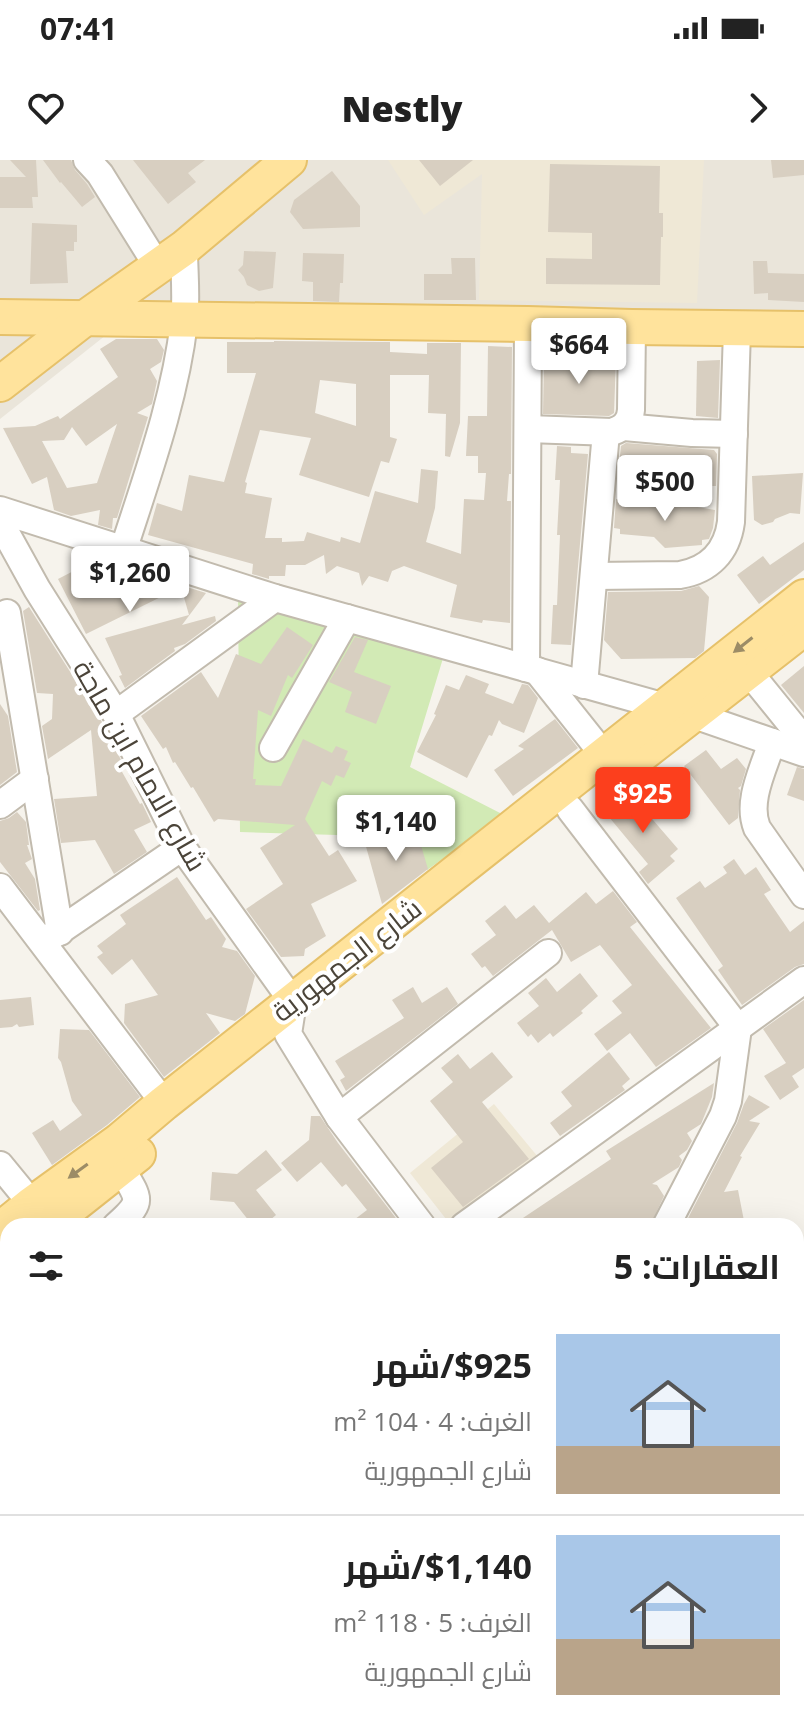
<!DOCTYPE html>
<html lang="ar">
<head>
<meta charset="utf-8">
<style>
	:root { --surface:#fff; --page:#f2f2f2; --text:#222; --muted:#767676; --line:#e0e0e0; --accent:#fc3f1d }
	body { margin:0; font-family:"Open Sans",Cairo,sans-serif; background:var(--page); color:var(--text); direction:rtl; height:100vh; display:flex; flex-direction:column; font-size:30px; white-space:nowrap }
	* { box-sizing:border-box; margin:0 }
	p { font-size:26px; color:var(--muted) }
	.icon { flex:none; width:44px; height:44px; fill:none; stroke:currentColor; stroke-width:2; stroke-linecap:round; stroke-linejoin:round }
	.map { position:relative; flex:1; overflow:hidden; direction:ltr }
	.panel { position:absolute; left:0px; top:1058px; width:804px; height:512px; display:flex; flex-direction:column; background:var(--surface); border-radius:24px 24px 0 0; box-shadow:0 8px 32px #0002; direction:rtl }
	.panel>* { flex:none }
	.price { position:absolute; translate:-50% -68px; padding:0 18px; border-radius:8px; background:#fff; color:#222; font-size:26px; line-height:52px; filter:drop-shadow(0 2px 4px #0008) }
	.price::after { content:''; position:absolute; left:50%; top:48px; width:24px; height:18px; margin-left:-12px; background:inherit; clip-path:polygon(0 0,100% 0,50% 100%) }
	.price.active { background:var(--accent); color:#fff }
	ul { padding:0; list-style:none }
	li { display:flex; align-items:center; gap:24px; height:200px; padding:0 24px }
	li+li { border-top:2px solid var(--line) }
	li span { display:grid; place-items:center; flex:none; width:224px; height:160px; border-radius:0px; color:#555 }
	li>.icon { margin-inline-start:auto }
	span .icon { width:96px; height:96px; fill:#fffc; stroke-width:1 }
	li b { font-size:34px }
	h2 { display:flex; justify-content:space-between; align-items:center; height:96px; padding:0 24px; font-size:34px }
	.status { display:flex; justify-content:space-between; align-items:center; height:56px; padding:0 40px; background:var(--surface); direction:ltr }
	.status svg { height:22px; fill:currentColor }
	header { display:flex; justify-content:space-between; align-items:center; height:104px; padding:0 24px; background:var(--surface); font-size:36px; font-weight:800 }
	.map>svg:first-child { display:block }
	.residential { fill:#eae5da }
	.education { fill:#efe8d6 }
	.park { fill:#d2eab5 }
	.building { fill:#d8cfc1; fill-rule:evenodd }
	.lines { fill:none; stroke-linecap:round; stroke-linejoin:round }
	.minor-casing { stroke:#c2bbae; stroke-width:30 }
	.major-casing { stroke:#e6c16a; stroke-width:38 }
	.minor { stroke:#fff; stroke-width:26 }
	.major { stroke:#ffe39c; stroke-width:34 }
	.oneway { fill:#9c8c66 }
	.labels { text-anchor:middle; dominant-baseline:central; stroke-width:8; stroke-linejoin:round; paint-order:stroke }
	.street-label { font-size:28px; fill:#4b4439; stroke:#fff }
</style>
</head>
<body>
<div class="status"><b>07:41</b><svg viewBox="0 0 49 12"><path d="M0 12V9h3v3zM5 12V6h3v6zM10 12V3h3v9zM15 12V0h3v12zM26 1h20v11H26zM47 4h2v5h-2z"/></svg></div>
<header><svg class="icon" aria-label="forward" viewBox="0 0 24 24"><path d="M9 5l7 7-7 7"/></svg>Nestly<svg class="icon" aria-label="heart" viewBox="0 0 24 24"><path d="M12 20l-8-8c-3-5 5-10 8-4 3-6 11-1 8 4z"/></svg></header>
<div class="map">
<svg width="804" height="1570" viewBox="0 0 804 1570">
	<rect width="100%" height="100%" fill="#f6f3ec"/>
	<path class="residential" d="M0 0H804V166L125 160 0 259Z"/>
	<g class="education">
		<path d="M388 0H704L697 143 479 140 482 14 424 55Z"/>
		<path d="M494 944 548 1009 479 1064 446 1059 410 1013Z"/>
	</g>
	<path class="park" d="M238 432 444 495 410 607 504 655 427 710 403 677 240 672Z"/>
	<g class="building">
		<path d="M10 0H36L38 37H32L33 48H0V17H26Z"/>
		<path d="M43 0H71L75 10 87 24 95 37 82 47 61 22 60 23Z"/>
		<path d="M133 0H205L188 13 196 22 168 44Z"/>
		<path d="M419 0H473L440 26Z"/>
		<path d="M771 0H804V15L773 18Z"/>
		<path d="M550 4 660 6 659 53H663V77H661L660 125 546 124V98L592 99V73L548 72Z"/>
		<path d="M332 11 360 46V67L303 69 290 52 294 40Z"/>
		<path d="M32 63 77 65V82H74V91H66L68 123 30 124Z"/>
		<path d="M244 91 276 92 273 128 259 131 247 125 244 117 238 110 243 105Z"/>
		<path d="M303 93 344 94 343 123H340L339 142 313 141V122L302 121Z"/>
		<path d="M451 98H475L476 140H424V114H452Z"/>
		<path d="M753 101H767L768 113 804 114V142L768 140V133L754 134Z"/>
		<path d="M116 179H157L164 190 161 202 150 209 157 221 152 244 137 253 148 257 117 358H113L112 369 98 365 100 350 71 356 54 350 47 317 32 324 3 268 35 266 58 256 60 259 118 217 100 189ZM117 264 97 323 67 328 42 281 64 280 72 267 86 286Z"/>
		<path d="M274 181 390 182V192L427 194V183H461L460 263 450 297 445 296 446 254 428 253 429 215H390V277L397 279 389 303 381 301 369 337 299 315 311 278 260 270 245 322 247 323 245 333 272 338 265 378H282V382L304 381 307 372 340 382 341 377 360 383 375 331 418 343 421 309 438 311 435 348 426 382 461 394 464 339 484 340 486 313H478V296H466L468 256H487L488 186 512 187 511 314H509L507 341H511L510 463 483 460 482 463 450 457 457 425 404 406 392 411 388 422 369 416 362 426 359 413 337 406 326 414 324 395 305 405H286L285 416H269V419L252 414 253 404 148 375 157 343 182 351 189 315 224 322 256 213H227V182H274ZM320 220 356 224V266L315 253Z"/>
		<path d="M544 197 616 198 614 253 609 256 543 254Z"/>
		<path d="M720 200 718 258 696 256 697 201Z"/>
		<path d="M626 283 714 290 717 294 716 326H664V316H620L618 314 621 286Z"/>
		<path d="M557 286 571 287V293L588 294 571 485 551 484 553 445H557L560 375H557L560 320H555Z"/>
		<path d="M803 313 800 354 790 353 775 359 773 362 762 365 754 360 752 316Z"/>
		<path d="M616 339H634L639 347 663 346V341L715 350 713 368 709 379 702 380V385L665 388 654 377 620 374V369L614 368Z"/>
		<path d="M804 382V410L759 444 737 415 763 396 770 405Z"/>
		<path d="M108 401 119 406 206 433 182 465 215 456 216 461 185 484 174 488 175 491 125 528 119 516 122 515 105 478 189 455 181 427 86 474 58 419 89 403 100 405Z"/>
		<path d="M699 426 709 437 704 491 695 498 621 499 604 480 608 432 681 431Z"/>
		<path d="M29 447 102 562 125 608 121 610 140 644 142 643 151 662 134 670 147 692 114 714 95 680 61 683 54 639 97 636 91 570 48 599 42 566 52 559 53 534 37 533 23 451Z"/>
		<path d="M287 467 313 485 292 518 288 515 271 556 258 550 253 619H256L255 625 281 626 303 579 332 593 336 586 348 591 344 600 351 603 344 618 336 615 331 626 322 621 305 659 329 696 338 690 357 721 311 744 326 776 305 789 304 796 281 797 246 749 283 724 260 688 295 665 218 659 214 662 193 627 191 628 175 602 173 603 166 587 163 589 141 556 201 512 218 538 236 494 261 504Z"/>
		<path d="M355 477 368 480 354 512 391 526 376 564 345 552 352 532 329 522Z"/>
		<path d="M804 506V553L781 525Z"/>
		<path d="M466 515 489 524 485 533 513 544 522 524 528 525 538 538 524 573 502 564 499 560 492 576 489 575 467 618 417 592 436 555 434 554 446 525 459 530Z"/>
		<path d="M0 544 8 556 17 612 0 625Z"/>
		<path d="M555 559 578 588 513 636 494 610 524 589 518 586Z"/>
		<path d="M706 590 721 609 737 598 746 609 741 626 738 628 740 630 738 658 729 665 684 606Z"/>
		<path d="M797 607 804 609V641L787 635Z"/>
		<path d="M628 631 678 689 670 696 675 701 648 724 639 712 648 704 604 651Z"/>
		<path d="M17 652 26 662 29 685H27L32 699 25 703 35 719 40 750 38 751 0 702V661L9 658Z"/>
		<path d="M417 672 428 709 382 744 365 683 399 673V677Z"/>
		<path d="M734 699 745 715 756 707 771 730 764 734 790 772 804 761V804L795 807 742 845 718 810 723 806 676 738 700 721 705 728 727 713 723 707Z"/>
		<path d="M177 717 206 760 211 757 226 779 222 787 237 791 255 816 245 854 235 861 206 853 220 873 164 917 124 863 125 844 158 835 132 799 112 815 97 797 103 793 97 786 126 764 120 755Z"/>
		<path d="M613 731 637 762 630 767 711 868 656 907 630 873 607 891 594 874 622 853 612 841 632 825 600 785 571 802 552 770 493 816 485 806 482 808 471 794 496 775 485 761 505 745 516 759 534 745 549 763 586 732 596 744Z"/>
		<path d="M580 813 598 836 581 851 583 853 553 877 550 873 538 883 531 874 528 877 517 863 539 846 528 833 546 818 557 832Z"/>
		<path d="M413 827 422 843 447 827 458 844 346 931 340 920 345 917 335 901 404 858 392 840Z"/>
		<path d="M31 837 34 865 19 867 17 864 12 867 0 868V840Z"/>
		<path d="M804 840V908L792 916 799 927 780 940 764 916 786 903 763 869Z"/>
		<path d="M60 869 89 870 140 937 107 965 52 1005 32 973 53 960 60 971 82 955 72 941 61 902 58 898Z"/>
		<path d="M492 892 513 917 482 942 529 999 463 1047 431 1008 463 982 430 941 453 922 441 908 458 894 470 909Z"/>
		<path d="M609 892 630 919 622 926 625 930 560 976 550 963 572 946 561 932Z"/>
		<path d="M714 923 712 937 701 964 687 973 692 981 687 990 679 996 682 1000 679 1007 652 1024 657 1025 664 1036 651 1064 647 1066H511L611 999 606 991Z"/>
		<path d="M749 935 770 947 749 961 760 963 740 996 742 997 724 1032 738 1030 745 1066H684L737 963 744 944Z"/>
		<path d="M311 956H320L338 983 402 1066H346L367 1050 346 1024 342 1027 321 1002 297 1022 281 1003 309 980Z"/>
		<path d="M266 990 282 1010 256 1030 276 1055 263 1066H253L234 1042 210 1040 212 1012 237 1014Z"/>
	</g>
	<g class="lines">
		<g class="minor-casing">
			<g id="minor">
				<path d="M87 0 100 14 158 107"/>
				<path d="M624 267 692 273 734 274"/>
				<path d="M528 269 612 272C624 268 630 262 631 250L632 167"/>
				<path d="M0 350 275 438 694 555 804 593"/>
				<path d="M0 362 37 429 116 554 182 687 293 842 288 874 339 957 422 1066"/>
				<path d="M123 391C147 316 175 240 184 162 187 138 184 112 184 88"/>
				<path d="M594 416 680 415C709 410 727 392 731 362L737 170"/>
				<path d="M7 453 60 772"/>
				<path d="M526 508 528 164"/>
				<path d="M537 511 615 609"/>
				<path d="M749 512 804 580"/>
				<path d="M584 525 606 272"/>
				<path d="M116 554 275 438"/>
				<path d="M772 582C764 608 746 641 757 668L804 735"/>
				<path d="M273 588 347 458"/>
				<path d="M0 645 35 619"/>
				<path d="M570 649 738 868 728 941 723 956 666 1066"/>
				<path d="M0 727 164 943"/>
				<path d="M49 778 182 687"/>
				<path d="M339 957 548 793"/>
				<path d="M0 1005 32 1044"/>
				<path d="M116 1066C145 1040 139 1040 121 1008"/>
				<path d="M464 1066 804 820"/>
				<path d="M796 1225 804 1224"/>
				<path d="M796 1295 804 1294"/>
				<path d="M8 1390 0 1396 8 1406"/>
				<path d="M0 1514 8 1512"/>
				<path d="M129 1562V1570"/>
				<path d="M63 1570 104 1562"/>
				<path d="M213 1570 214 1562"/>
				<path d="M355 1570 357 1562"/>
				<path d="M495 1570V1562"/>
			</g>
		</g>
		<g class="major-casing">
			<g id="major">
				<path d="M0 157 528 164 632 167 804 169"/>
				<path d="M0 224 85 158 184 88 289 0"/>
				<path d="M615 615 804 468"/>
				<path d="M47 1066 138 994"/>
				<path d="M0 1070 32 1044 119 981 164 943 804 437"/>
				<path d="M0 1104 8 1097"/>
			</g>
		</g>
		<use href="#minor" class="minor"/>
		<use href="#major" class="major"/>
	</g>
	<defs><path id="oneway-solid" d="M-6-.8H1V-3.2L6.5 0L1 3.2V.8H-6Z" transform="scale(2)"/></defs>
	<g class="oneway">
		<use href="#oneway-solid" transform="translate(743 485) rotate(142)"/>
		<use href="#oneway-solid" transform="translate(78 1011) rotate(144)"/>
	</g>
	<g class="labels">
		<g class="street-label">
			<text transform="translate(141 605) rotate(60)">شارع الامام ابن ماجة</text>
			<text transform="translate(346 799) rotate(-38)">شارع الجمهورية</text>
		</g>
	</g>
</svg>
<b class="price" style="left:579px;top:226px">$664</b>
<b class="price" style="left:665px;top:363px">$500</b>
<b class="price" style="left:130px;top:454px">$1,260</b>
<b class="price active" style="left:643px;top:675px">$925</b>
<b class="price" style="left:396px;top:703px">$1,140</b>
<section class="panel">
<h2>العقارات: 5<svg class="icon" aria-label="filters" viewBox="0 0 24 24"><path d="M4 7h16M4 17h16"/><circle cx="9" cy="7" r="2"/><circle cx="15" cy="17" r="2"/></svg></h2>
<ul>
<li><span style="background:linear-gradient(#a9c7e8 70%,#b9a48a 0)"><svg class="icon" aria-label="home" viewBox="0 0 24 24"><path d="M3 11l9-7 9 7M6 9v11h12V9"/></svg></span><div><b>$925/شهر</b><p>الغرف: 4 · 104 m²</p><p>شارع الجمهورية</p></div></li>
<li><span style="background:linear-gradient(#a9c7e8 65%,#b9a48a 0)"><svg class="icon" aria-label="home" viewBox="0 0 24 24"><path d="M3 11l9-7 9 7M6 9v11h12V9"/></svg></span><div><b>$1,140/شهر</b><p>الغرف: 5 · 118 m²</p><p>شارع الجمهورية</p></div></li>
</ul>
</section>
</div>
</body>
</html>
